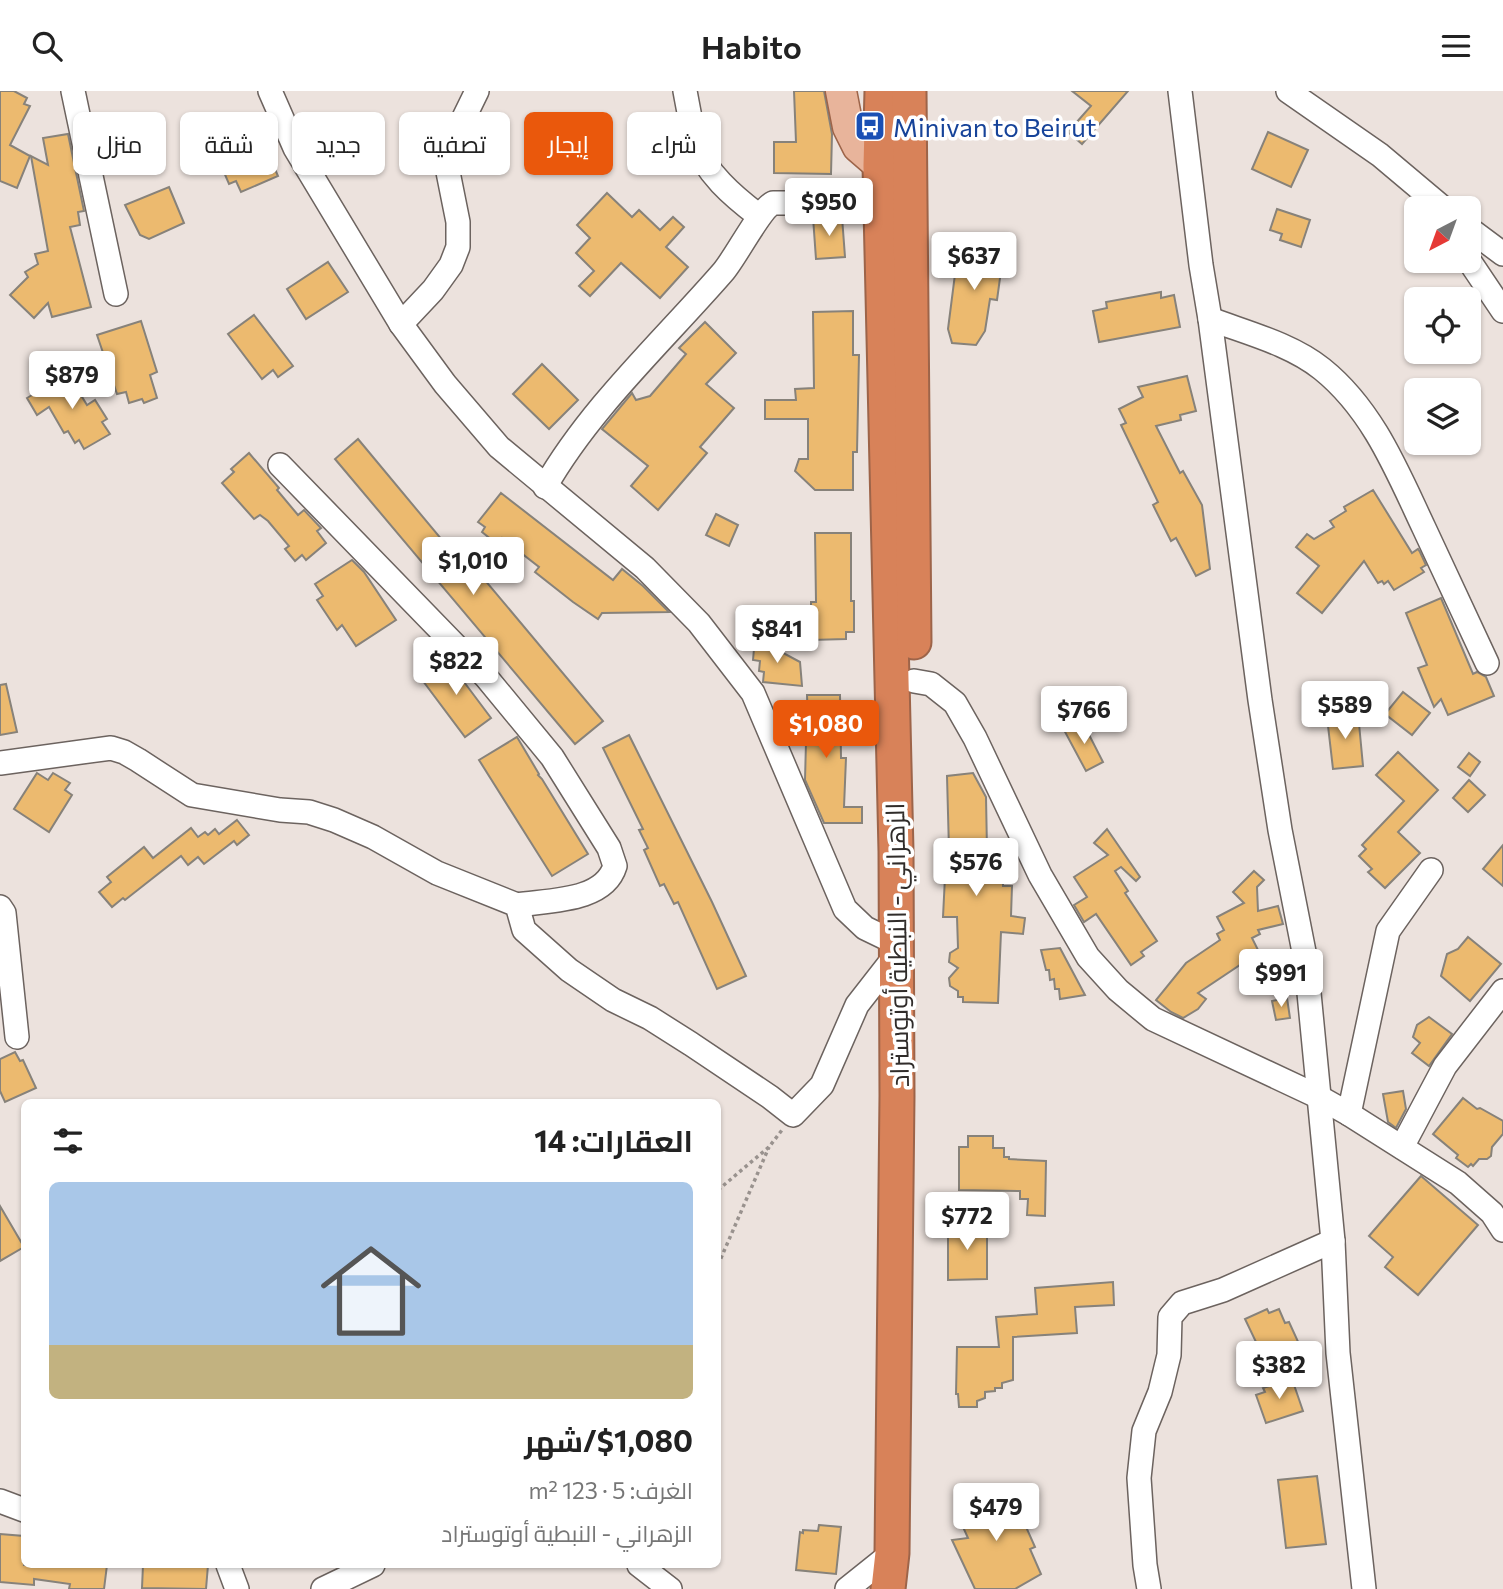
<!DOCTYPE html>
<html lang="ar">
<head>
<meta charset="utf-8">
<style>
	:root { --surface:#fff; --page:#f6f6f6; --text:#222; --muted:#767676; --line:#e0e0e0; --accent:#ea580c }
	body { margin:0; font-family:Commissioner,Cairo,sans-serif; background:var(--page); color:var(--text); direction:rtl; height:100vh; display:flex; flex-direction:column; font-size:26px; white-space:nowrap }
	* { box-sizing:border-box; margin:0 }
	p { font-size:23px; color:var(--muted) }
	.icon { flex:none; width:38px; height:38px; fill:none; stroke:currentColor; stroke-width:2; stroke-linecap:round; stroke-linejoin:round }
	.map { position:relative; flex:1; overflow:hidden; direction:ltr }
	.drawer { position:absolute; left:21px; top:1008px; width:700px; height:469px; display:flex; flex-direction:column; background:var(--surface); border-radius:10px; box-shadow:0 2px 5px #0004; direction:rtl }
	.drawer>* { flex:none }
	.guide { position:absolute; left:21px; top:21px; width:700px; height:63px; direction:rtl; display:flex; gap:14px }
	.needle { width:46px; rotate:221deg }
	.fabs { position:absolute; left:1404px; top:105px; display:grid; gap:14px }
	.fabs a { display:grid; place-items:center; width:77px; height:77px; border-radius:10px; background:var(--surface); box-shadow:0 2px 5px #0004; font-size:35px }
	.price { position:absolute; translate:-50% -60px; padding:0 16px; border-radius:7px; background:#fff; color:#222; font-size:23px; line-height:46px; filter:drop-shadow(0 2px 4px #0008) }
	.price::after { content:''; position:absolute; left:50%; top:42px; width:21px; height:16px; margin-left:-10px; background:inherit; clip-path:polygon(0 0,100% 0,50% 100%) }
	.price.selected { background:var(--accent); color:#fff }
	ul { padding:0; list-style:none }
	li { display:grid; align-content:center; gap:14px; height:371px; padding:0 28px }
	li+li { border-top:2px solid var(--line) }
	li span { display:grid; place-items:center; height:217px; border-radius:10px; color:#555 }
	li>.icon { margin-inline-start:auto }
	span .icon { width:126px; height:126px; fill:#fffc; stroke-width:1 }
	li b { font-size:30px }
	h2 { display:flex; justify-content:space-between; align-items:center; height:84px; padding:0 28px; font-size:30px }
	.pill { padding:0 24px; border-radius:10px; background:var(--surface); box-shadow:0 2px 5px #0004; font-size:24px; line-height:63px }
	.pill.selected { background:var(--accent); color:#fff }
	header { display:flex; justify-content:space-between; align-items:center; height:91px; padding:0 28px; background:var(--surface); font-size:32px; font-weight:600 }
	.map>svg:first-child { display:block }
	.building { fill:#ecba6f; stroke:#87827a; stroke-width:2 }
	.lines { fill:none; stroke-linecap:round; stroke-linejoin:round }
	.minor-casing { stroke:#6c635f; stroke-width:26 }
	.major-casing { stroke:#9d6449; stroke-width:33 }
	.highway-casing { stroke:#9d6449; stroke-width:37 }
	.path { stroke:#99928e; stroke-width:3.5; stroke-dasharray:3.5 3.5; stroke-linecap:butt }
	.minor { stroke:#fff; stroke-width:23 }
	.major { stroke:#e8b49b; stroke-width:30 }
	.highway { stroke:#d88259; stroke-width:33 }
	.labels { text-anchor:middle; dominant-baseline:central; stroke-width:7; stroke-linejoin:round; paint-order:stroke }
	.transit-label { font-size:26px; fill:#164399; stroke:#fff; text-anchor:start }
	.street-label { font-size:26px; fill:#302c2a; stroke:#fff }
</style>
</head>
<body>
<header><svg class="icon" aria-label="menu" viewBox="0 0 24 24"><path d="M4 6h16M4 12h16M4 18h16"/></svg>Habito<svg class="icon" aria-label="search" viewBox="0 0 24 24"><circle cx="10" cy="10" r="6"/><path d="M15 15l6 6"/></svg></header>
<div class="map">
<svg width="1503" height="1498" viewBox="0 0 1503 1498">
	<rect width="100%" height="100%" fill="#ece2dd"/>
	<g class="building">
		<path d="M0 0H14L27 7 24 13 30 15 10 54 30 65 17 97 0 90Z"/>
		<path d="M794 0H824L832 43 831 83 774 82V51H796Z"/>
		<path d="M1072 0H1128L1082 53 1068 41 1091 15Z"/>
		<path d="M147 31 160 67 117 82 110 63 116 61 108 44 118 40 124 33 136 35Z"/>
		<path d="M1268 41 1308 59 1291 96 1252 78Z"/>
		<path d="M68 43 84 120 78 121 80 134 70 136 91 216 52 226 48 212 34 227 10 204 28 186 25 181 38 173 35 163 48 160 31 65 48 74 43 47Z"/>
		<path d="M261 46 278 85 241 101 236 90 229 93 217 65Z"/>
		<path d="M169 96 184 132 149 148 140 144 125 114Z"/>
		<path d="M607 102 632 126 639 119 660 139 673 126 684 136 666 156 688 176 660 207 621 172 590 205 579 195 594 180 576 162 590 147 577 134Z"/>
		<path d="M1277 118 1310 129 1301 156 1280 149 1282 143 1270 139Z"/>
		<path d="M813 126H842L845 166 816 168Z"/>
		<path d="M959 152 1004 158 997 209 990 208 985 240 976 254 952 252 948 238Z"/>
		<path d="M328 171 348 201 306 228 287 198Z"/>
		<path d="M1161 201V207L1174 204 1180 236 1099 251 1093 220 1107 217 1106 211Z"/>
		<path d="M853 220V264H859L857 361H853V399H815L795 380 799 368H808V328H765V309H796L795 298 814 297 813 221Z"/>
		<path d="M254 224 293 275 278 286 273 279 262 288 228 243Z"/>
		<path d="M141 230 157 281 150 284 157 307 144 312 142 308 129 312 126 301 117 303 97 244Z"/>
		<path d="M705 231 736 262 706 293 734 317 700 356 707 362 658 419 631 395 648 375 602 338 632 302 636 309 650 305 686 263 679 257Z"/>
		<path d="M542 273 578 309 549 338 513 303Z"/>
		<path d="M68 283 87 314 95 309 107 328 102 331 110 343 84 358 79 349 75 352 68 340 64 342 49 316 37 324 27 307Z"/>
		<path d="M1187 285 1196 320 1180 324 1181 329 1156 335 1180 382 1183 380 1202 414 1210 478 1196 485 1176 447 1171 450 1153 414 1158 411 1121 334 1126 332 1119 318 1143 306 1138 296Z"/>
		<path d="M358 348 457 467 463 463 603 630 575 653 335 368Z"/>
		<path d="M249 362 279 397 277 399 298 424 304 419 321 437 317 440 326 452 306 469 302 464 295 470 285 458 289 455 268 430 260 424 254 428 222 392 234 381 231 378Z"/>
		<path d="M1373 399 1412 462 1418 458 1420 461 1426 474 1421 477 1424 481 1394 499 1388 490 1384 493 1382 490 1378 492 1364 470 1322 522 1297 502 1319 475 1296 456 1307 443 1314 448 1334 436 1330 430 1346 420 1344 416Z"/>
		<path d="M501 402 613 489 622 478 643 495 669 521 602 522 598 528 573 511 535 481 539 476 502 447 497 453 482 441 485 436 478 431Z"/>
		<path d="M716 423 738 434 729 455 706 444Z"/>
		<path d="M815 442H851V510H854V541H846V548L811 549V511H816Z"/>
		<path d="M352 469 364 481 396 529 356 555 342 534 337 539 317 509 323 505 315 493Z"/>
		<path d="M1441 507 1473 583 1477 581 1486 586 1494 605 1448 624 1441 608 1434 616 1418 577 1427 574 1406 522Z"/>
		<path d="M755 547 800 571 802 595 763 591 764 581 759 580 760 570 753 569Z"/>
		<path d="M446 567 491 627 465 646 420 586Z"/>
		<path d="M6 593 17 641 0 644V594Z"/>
		<path d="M1403 601 1430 622 1412 644 1385 623Z"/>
		<path d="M807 604H840L841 667H846L844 716H862V732H824L805 689 806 651H796V632H808Z"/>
		<path d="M1358 622 1363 675 1333 678 1327 626Z"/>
		<path d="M1082 630 1103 671 1086 680 1064 639Z"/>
		<path d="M629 644 712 811 746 885 717 898 678 811 674 813 664 793 660 795 644 759 648 757 639 739 643 738 603 657Z"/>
		<path d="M517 646 539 683 538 684 542 688 588 763 552 785 479 669Z"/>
		<path d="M1398 661 1438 699 1398 741 1420 762 1385 797 1368 781 1372 778 1359 765 1366 758 1362 754 1404 710 1376 684Z"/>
		<path d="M1469 662 1480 671 1470 685 1458 676Z"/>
		<path d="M37 682 48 689 53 682 70 692 65 699 72 704 49 741 14 718Z"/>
		<path d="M973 682 986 706 987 759H1003V795H1012L1011 825 1025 827 1023 843 1001 841 998 912 963 911V906H958V900L950 895 949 887 958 877 949 871 950 862 958 857 957 826H943L945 786 987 788V759H949L947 685Z"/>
		<path d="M1469 689 1485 704 1468 721 1453 707Z"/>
		<path d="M237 729 249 744 237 754 234 750 204 773 198 766 188 774 181 765 125 809 123 807 112 816 99 801 111 791 107 786 144 756 153 767 191 737 198 746 205 741 208 744 215 738 219 743Z"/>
		<path d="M1107 738 1140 786 1136 790 1121 776 1115 780 1128 800 1125 802 1157 850 1141 861 1144 865 1131 874 1096 823 1084 831 1074 814 1087 806 1074 786 1108 764 1094 752Z"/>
		<path d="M1503 754V795L1483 778Z"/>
		<path d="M1254 780 1264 789 1257 796 1258 820 1278 815 1283 833 1258 839 1260 843 1252 847 1267 877 1251 886 1243 872 1198 902 1206 908 1198 918 1183 927 1171 921 1156 909 1186 872 1220 849 1217 843 1224 839 1217 826 1244 812 1233 801Z"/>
		<path d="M1468 846 1501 873 1470 910 1441 885 1447 863 1458 858Z"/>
		<path d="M1060 857 1085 904 1060 908 1059 898H1055L1054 888 1050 889 1049 879H1046L1041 859Z"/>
		<path d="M1287 907 1290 927 1276 929 1272 910Z"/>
		<path d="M1429 926 1452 943 1429 975 1412 962 1420 952 1413 946 1417 934Z"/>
		<path d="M15 961 20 970 23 969 36 997 5 1011 0 1000V968Z"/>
		<path d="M1403 1000 1406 1018 1396 1037 1388 1031 1383 1003Z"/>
		<path d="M1463 1007 1477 1018 1480 1017 1503 1030V1043L1492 1056 1491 1065 1487 1068H1479L1473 1075 1471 1073 1468 1076 1456 1067 1458 1064 1433 1043Z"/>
		<path d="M968 1045H993V1057H1004V1066H1009V1068L1046 1070 1045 1125 1027 1124 1028 1108H1020V1100L959 1099V1056H968Z"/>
		<path d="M1421 1085 1478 1134 1418 1204 1385 1176 1393 1166 1369 1145Z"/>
		<path d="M0 1115 24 1156 0 1170Z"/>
		<path d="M948 1133H987V1188L948 1189Z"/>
		<path d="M1113 1191 1114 1214 1075 1216 1077 1242 1013 1246V1289L1002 1292V1297H995V1300L985 1301V1307L977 1310V1316H959L958 1303H956L957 1256H999L996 1226 1037 1223 1035 1197Z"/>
		<path d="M1267 1218 1269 1222 1279 1218 1285 1232 1289 1231 1300 1255 1266 1272 1245 1228Z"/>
		<path d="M1292 1288 1303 1320 1266 1332 1256 1304 1265 1301 1263 1297Z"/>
		<path d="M1317 1385 1326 1453 1286 1457 1278 1389Z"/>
		<path d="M1003 1396 1009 1411 1014 1409 1035 1456 1030 1458 1041 1483 1015 1498H975L952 1449 968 1447 958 1425 973 1418 968 1407 988 1398 989 1402Z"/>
		<path d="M819 1434 841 1436 836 1483 796 1479 800 1441 803 1442V1439L818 1440Z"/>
		<path d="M0 1443 24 1445V1474H107L104 1498H69L70 1493 34 1488V1494L0 1491Z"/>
		<path d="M143 1474H208L206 1498 142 1497Z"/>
	</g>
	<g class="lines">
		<g class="minor-casing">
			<g id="minor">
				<path d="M73 0 116 203"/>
				<path d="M270 0 295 57 401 233 445 293 499 356 645 477 699 532 753 602 845 818 865 837 896 852"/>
				<path d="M685 0C688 16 691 33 695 50 704 81 734 106 759 125"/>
				<path d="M1180 0 1201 174 1210 228 1260 609 1280 739 1306 871 1333 1150 1338 1262 1364 1498"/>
				<path d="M1288 0 1380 64 1443 117"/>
				<path d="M1468 137 1503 163"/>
				<path d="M1468 168 1503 220"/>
				<path d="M1210 228C1247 242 1291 253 1322 278 1373 319 1397 380 1424 437 1445 482 1466 527 1487 572"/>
				<path d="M401 233 433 199 451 174 458 156V131L448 81 457 41 477 0"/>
				<path d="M280 374 486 586 552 666 609 757 615 775C604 811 549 809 517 814"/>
				<path d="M545 396C590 317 663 250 723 181 736 166 760 118 773 112H881"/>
				<path d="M914 590 931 593 955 612 975 647 1040 784 1088 866 1118 899 1153 928 1317 1005 1349 1023 1458 1092 1492 1122 1503 1139"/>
				<path d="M0 672 111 657 124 661 138 669 192 704 280 719 309 721 334 729 373 746 437 782 517 814 524 839 569 879 613 909 650 927 691 953 770 1006 793 1024 822 994 857 914 896 864"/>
				<path d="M0 816 4 822 17 946"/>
				<path d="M1349 1023 1388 840 1431 779"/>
				<path d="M1402 1056 1445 975 1503 900"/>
				<path d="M0 1410 24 1419"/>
				<path d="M228 1474 237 1498"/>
				<path d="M639 1474 670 1498"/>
				<path d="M323 1498 373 1474"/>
				<path d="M847 1498 892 1462"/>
				<path d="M1149 1498 1145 1474 1139 1387 1144 1340 1160 1301 1169 1264 1170 1226 1182 1212 1223 1199 1333 1150"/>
			</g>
		</g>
		<g class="major-casing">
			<path id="major" d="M841 0 848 36 858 56 880 75"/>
		</g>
		<g class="highway-casing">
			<g id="highway">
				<path d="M882 0 880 75 896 760 897 1005 892 1462 888 1498"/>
				<path d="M909 0 914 551"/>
			</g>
		</g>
		<g class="path">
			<path d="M718 1099 769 1056 782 1039"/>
			<path d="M718 1174 769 1056"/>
		</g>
		<use href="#minor" class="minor"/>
		<use href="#major" class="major"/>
		<use href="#highway" class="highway"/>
	</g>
	<defs>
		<g id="bus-square" transform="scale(1.575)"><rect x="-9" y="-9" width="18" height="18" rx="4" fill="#1a4fb4" stroke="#fff"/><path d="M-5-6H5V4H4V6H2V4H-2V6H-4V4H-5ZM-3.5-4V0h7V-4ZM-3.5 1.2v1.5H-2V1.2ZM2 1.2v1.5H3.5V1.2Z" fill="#fff"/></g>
	</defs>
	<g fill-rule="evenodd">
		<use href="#bus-square" x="870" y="35"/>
	</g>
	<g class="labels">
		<g class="transit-label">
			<text x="893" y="35">Minivan to Beirut</text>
		</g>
		<g class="street-label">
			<text transform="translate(896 854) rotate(-91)">الزهراني - النبطية أوتوستراد</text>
		</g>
	</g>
</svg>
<div class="fabs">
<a><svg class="needle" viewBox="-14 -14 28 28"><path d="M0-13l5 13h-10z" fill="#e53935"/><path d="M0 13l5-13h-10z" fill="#767676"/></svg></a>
<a><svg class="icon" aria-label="locate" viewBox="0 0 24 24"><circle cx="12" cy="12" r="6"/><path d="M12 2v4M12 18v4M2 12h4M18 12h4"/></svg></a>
<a><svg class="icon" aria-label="layers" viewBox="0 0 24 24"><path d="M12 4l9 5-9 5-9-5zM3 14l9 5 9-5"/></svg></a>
</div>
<b class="price" style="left:829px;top:147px">$950</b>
<b class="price" style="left:974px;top:201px">$637</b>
<b class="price" style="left:72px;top:320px">$879</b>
<b class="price" style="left:473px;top:506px">$1,010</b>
<b class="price" style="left:777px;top:574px">$841</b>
<b class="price" style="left:456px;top:606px">$822</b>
<b class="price" style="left:1345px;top:650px">$589</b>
<b class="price" style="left:1084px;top:655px">$766</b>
<b class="price selected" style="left:826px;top:669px">$1,080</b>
<b class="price" style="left:976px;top:807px">$576</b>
<b class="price" style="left:1281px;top:918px">$991</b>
<b class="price" style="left:967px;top:1161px">$772</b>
<b class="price" style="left:1279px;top:1310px">$382</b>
<b class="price" style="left:996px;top:1452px">$479</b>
<div class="guide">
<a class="pill">شراء</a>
<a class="pill selected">إيجار</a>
<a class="pill">تصفية</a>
<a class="pill">جديد</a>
<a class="pill">شقة</a>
<a class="pill">منزل</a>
</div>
<section class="drawer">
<h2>العقارات: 14<svg class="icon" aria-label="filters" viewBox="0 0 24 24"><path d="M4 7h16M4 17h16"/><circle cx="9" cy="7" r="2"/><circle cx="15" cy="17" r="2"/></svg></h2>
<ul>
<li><span style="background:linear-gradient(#a9c7e8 75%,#c2b280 0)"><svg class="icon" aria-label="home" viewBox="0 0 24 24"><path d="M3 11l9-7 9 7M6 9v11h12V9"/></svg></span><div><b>$1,080/شهر</b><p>الغرف: 5 · 123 m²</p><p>الزهراني - النبطية أوتوستراد</p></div></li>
</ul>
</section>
</div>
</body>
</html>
